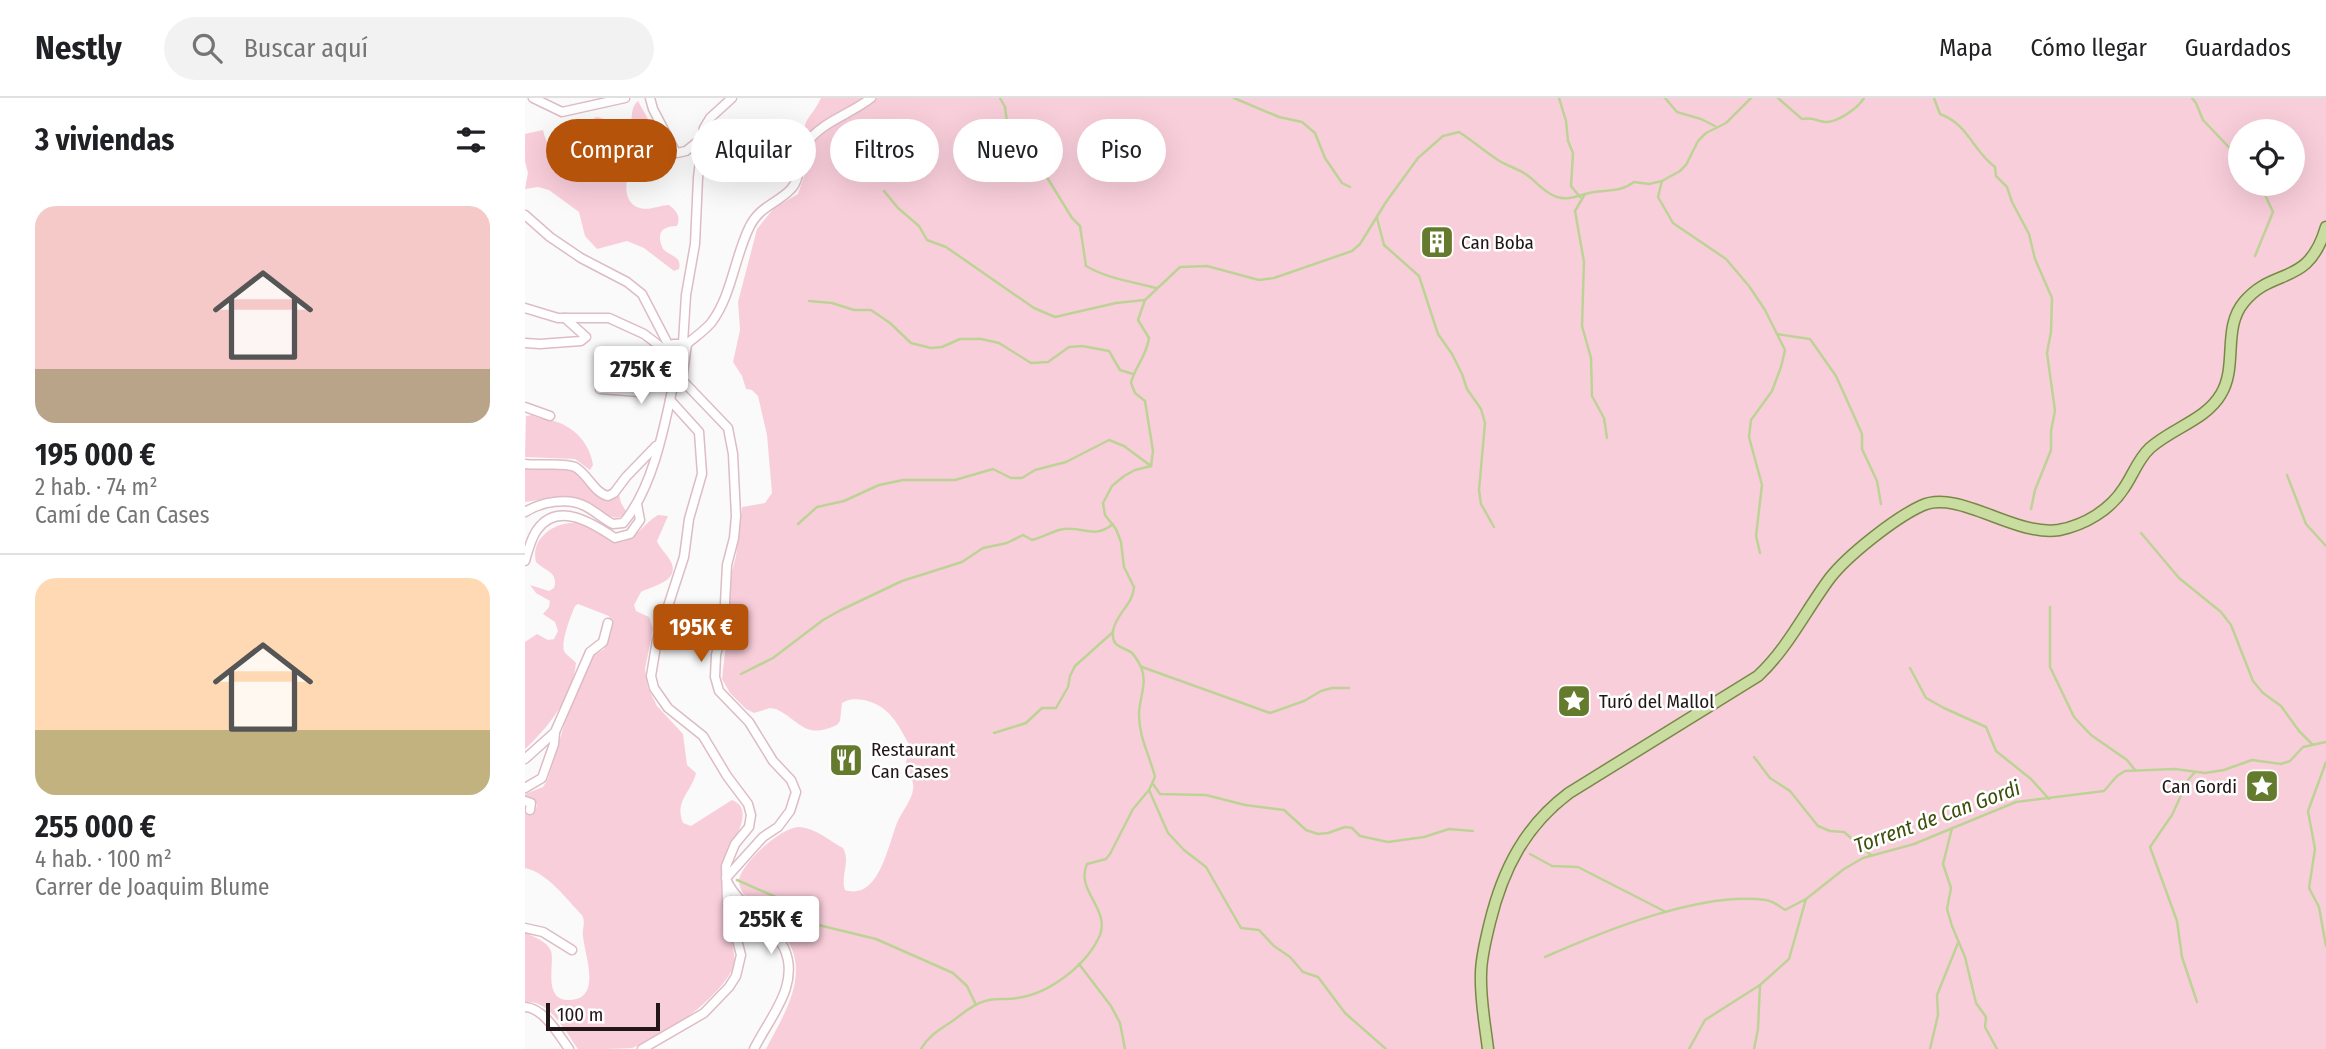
<!DOCTYPE html>
<html lang="es">
<head>
<meta charset="utf-8">
<style>
	:root { --surface:#fff; --page:#f2f2f2; --text:#202124; --muted:#757577; --line:#e0e0e0; --accent:#b45309 }
	body { margin:0; font-family:"Fira Sans Condensed",sans-serif; background:var(--page); color:var(--text); height:100vh; display:flex; flex-direction:column; font-size:26px; white-space:nowrap }
	* { box-sizing:border-box; margin:0 }
	p { font-size:23px; color:var(--muted) }
	.icon { flex:none; width:38px; height:38px; fill:none; stroke:currentColor; stroke-width:2; stroke-linecap:round; stroke-linejoin:round }
	.map { position:relative; flex:1; overflow:hidden }
	.panel { display:flex; flex-direction:column; background:var(--surface); width:525px }
	.panel>* { flex:none }
	.banner { position:absolute; left:21px; top:21px; width:665px; height:63px; display:flex; gap:14px }
	.controls { position:absolute; left:1703px; top:21px; display:grid; gap:14px }
	.controls a { display:grid; place-items:center; width:77px; height:77px; border-radius:50%; background:var(--surface); box-shadow:0 7px 28px #0002; font-size:35px }
	.scale { position:absolute; left:21px; bottom:18px; width:114px; box-sizing:border-box; padding-left:7px; border:4px solid #221619; border-top:0; font-size:19px; line-height:24px; white-space:nowrap; color:#221619; -webkit-text-stroke:5px #fff; paint-order:stroke }
	.price { position:absolute; translate:-50% -60px; padding:0 16px; border-radius:7px; background:#fff; color:#222; font-size:23px; line-height:46px; filter:drop-shadow(0 2px 4px #0008) }
	.price::after { content:''; position:absolute; left:50%; top:42px; width:21px; height:16px; margin-left:-10px; background:inherit; clip-path:polygon(0 0,100% 0,50% 100%) }
	.price.active { background:var(--accent); color:#fff }
	ul { padding:0; list-style:none }
	li { display:grid; align-content:center; gap:14px; height:371px; padding:0 35px }
	li+li { border-top:2px solid var(--line) }
	li span { display:grid; place-items:center; height:217px; border-radius:21px; color:#555 }
	li>.icon { margin-inline-start:auto }
	span .icon { width:126px; height:126px; fill:#fffc; stroke-width:1 }
	li b { font-size:30px }
	h2 { display:flex; justify-content:space-between; align-items:center; height:84px; padding:0 35px; font-size:30px }
	.pill { padding:0 24px; border-radius:32px; background:var(--surface); box-shadow:0 7px 28px #0002; font-size:24px; line-height:63px }
	.pill.active { background:var(--accent); color:#fff }
	header { display:flex; align-items:center; gap:42px; box-sizing:border-box; height:98px; padding:0 35px; background:var(--surface); border-bottom:2px solid var(--line) }
	header strong { font-size:33px }
	nav { display:flex; gap:38px; margin-inline-start:auto; font-size:24px }
	.search { width:490px; height:63px; background:var(--page); display:flex; align-items:center; gap:18px; box-sizing:border-box; padding:0 24px; border-radius:38px; color:var(--muted); font-size:26px }
	main { display:flex; flex:1; min-height:0 }
	.map>svg:first-child { display:block }
	.green { fill:#f9cedb; fill-rule:evenodd }
	.lines { fill:none; stroke-linecap:round; stroke-linejoin:round }
	.stream { stroke:#bdd396; stroke-width:2.5 }
	.minor-casing { stroke:#ddbcc5; stroke-width:11 }
	.major-casing { stroke:#788947; stroke-width:13 }
	.minor { stroke:#fff; stroke-width:8 }
	.major { stroke:#cadda0; stroke-width:10 }
	.labels { text-anchor:middle; dominant-baseline:central; stroke-width:5; stroke-linejoin:round; paint-order:stroke }
	.poi-label { font-size:19px; fill:#221619; stroke:#fff; text-anchor:start }
	.water-label { font-size:21px; font-style:italic; fill:#3d4f0b; stroke:#fff }
</style>
</head>
<body>
<header>
<strong>Nestly</strong>
<div class="search"><svg class="icon" aria-label="search" viewBox="0 0 24 24"><circle cx="10" cy="10" r="6"/><path d="M15 15l6 6"/></svg>Buscar aquí</div>
<nav><a>Mapa</a><a>Cómo llegar</a><a>Guardados</a></nav>
</header>
<main>
<section class="panel">
<h2>3 viviendas<svg class="icon" aria-label="filters" viewBox="0 0 24 24"><path d="M4 7h16M4 17h16"/><circle cx="9" cy="7" r="2"/><circle cx="15" cy="17" r="2"/></svg></h2>
<ul>
<li><span style="background:linear-gradient(#f6c9c9 75%,#b9a48a 0)"><svg class="icon" aria-label="home" viewBox="0 0 24 24"><path d="M3 11l9-7 9 7M6 9v11h12V9"/></svg></span><div><b>195 000 €</b><p>2 hab. · 74 m²</p><p>Camí de Can Cases</p></div></li>
<li><span style="background:linear-gradient(#ffd9b3 70%,#c2b280 0)"><svg class="icon" aria-label="home" viewBox="0 0 24 24"><path d="M3 11l9-7 9 7M6 9v11h12V9"/></svg></span><div><b>255 000 €</b><p>4 hab. · 100 m²</p><p>Carrer de Joaquim Blume</p></div></li>
</ul>
</section>
<div class="map">
<svg width="1801" height="951" viewBox="0 0 1801 951">
	<rect width="100%" height="100%" fill="#fafafa"/>
	<g class="green">
		<path d="M296 0H1801V951H241C256 921 284 881 264 845 255 831 238 818 227 806 221 800 214 792 214 783 215 766 258 727 275 729 290 730 305 743 318 750 326 764 315 778 320 792 354 803 363 747 372 725 376 715 384 706 387 696 391 684 385 679 382 670 379 663 385 655 385 648 372 625 365 608 339 602 330 601 325 600 317 605L315 623 312 627C279 642 276 623 251 611L245 610 229 615 221 611 205 595 197 581 205 510V481L211 458 217 409 240 405 247 395 242 337 233 298 227 292 221 291 217 278 208 264 215 232 213 204 232 131 249 110 273 96 289 49C270 23 285 24 296 0ZM1715 33H1768V86H1715Z"/>
		<path d="M113 3 144 59 137 69 131 72 118 58 111 60C101 73 94 105 115 110 124 113 135 107 144 107 152 113 156 119 152 128 136 128 131 136 138 151 146 159 157 158 154 171L149 173 119 150 102 143 72 151 60 138 54 114 24 92 13 89 0 91 3 75 0 63V36L18 32C22 49 33 68 54 63L61 53 66 22 71 19 77 20 92 32 104 31C109 21 104 11 113 3Z"/>
		<path d="M7 317C14 321 21 321 29 323 50 329 65 346 68 367L65 372 50 361 0 359 1 318Z"/>
		<path d="M0 369 50 373 71 394 94 396 96 405 101 413C98 418 94 421 88 419 80 417 75 411 69 407 42 392 28 401 0 404Z"/>
		<path d="M133 417 143 418 132 443C135 451 144 458 147 466 153 484 126 488 116 494L109 507 111 513 124 519 128 531 120 571 123 590 132 608 158 636 162 667 171 675C166 695 149 703 158 725L166 728 207 702C233 712 204 747 199 764 189 799 208 831 210 866 196 900 141 938 107 950 92 951 69 951 53 951 41 935 23 899 0 905V835C9 839 22 843 26 853 30 866 17 903 45 902 78 901 59 855 58 838 57 830 61 825 57 817 41 801 23 775 0 770V715L10 713 12 707 9 702 0 699V696L18 689 23 681 43 614 69 557 79 551 84 540 87 527 84 518 53 506 50 508C46 517 36 543 39 553 41 557 48 561 51 565 48 598 23 630 0 651V544L12 536 23 542 29 541 33 533 30 524 18 516 24 509 25 503 11 495 5 487 24 493 29 490C34 474 20 473 11 464 8 452 12 442 22 434 35 424 54 422 69 429 77 433 83 443 92 444 109 445 120 424 133 417Z"/>
	</g>
	<g class="lines">
		<g class="stream">
			<path d="M475 0 480 9 482 24 496 37 547 120 555 128 561 168C581 180 608 184 631 190"/>
			<path d="M709 0 754 19 777 24 790 35 800 60 817 85 825 89"/>
			<path d="M1034 0 1041 23 1043 43 1048 55 1046 88 1055 99"/>
			<path d="M1140 0 1152 14 1176 21 1190 28"/>
			<path d="M1253 0 1277 21C1290 19 1290 23 1300 24 1312 25 1333 10 1339 0"/>
			<path d="M1409 0 1415 16C1443 26 1448 53 1470 69L1471 78 1482 89 1487 104 1504 136 1510 161 1527 200 1526 234 1522 255 1530 313 1526 333V352L1510 392 1506 411"/>
			<path d="M1667 0 1671 5 1678 22 1715 61"/>
			<path d="M1137 83 1133 99 1148 125 1201 161 1224 188 1240 212 1260 252 1256 269 1247 293 1226 322 1224 339 1237 387 1231 438 1235 455"/>
			<path d="M359 93 373 110 394 128 402 142 421 149 509 210 530 219 591 205 620 202"/>
			<path d="M1060 96 1050 113 1059 164 1057 228 1066 260 1067 298 1079 320 1082 340"/>
			<path d="M852 120 859 147 894 178 913 236 927 256 937 276 942 291 956 311 960 325 954 392 956 406 969 429"/>
			<path d="M1730 158 1748 114 1735 86"/>
			<path d="M284 203 307 205 329 212H346L365 225 386 245 406 250 417 249 435 241H456L474 245 506 265 523 264 544 249 557 248 584 253 595 272 608 276"/>
			<path d="M1252 236 1285 241 1311 278 1321 300 1337 336V351L1352 383 1356 406"/>
			<path d="M626 368 628 353 620 303 610 295 606 285C610 268 621 260 624 240L613 222 620 202 655 169 682 168 734 182 749 180 827 153 835 146 861 104 893 60 918 38 934 34C948 43 959 53 973 62 982 68 992 70 1002 77 1012 84 1019 95 1032 99 1045 103 1056 96 1069 94 1084 92 1096 94 1109 84L1124 86 1137 83 1155 73 1161 67 1173 43 1181 35 1201 25 1226 0"/>
			<path d="M626 368 610 372 599 378 587 388 578 405 580 417 591 431 596 444 599 469 609 489C608 507 591 515 588 533 586 550 598 548 607 555 610 558 614 565 616 569 623 585 614 600 614 617 614 640 625 658 630 679L624 692 643 735 659 752 681 769 716 830 734 832 749 848 765 859 778 874 793 879 820 915 861 951"/>
			<path d="M1762 377 1781 426 1801 448"/>
			<path d="M273 426 292 409 319 403 354 387 378 382H430L468 371 486 380H497L510 372 541 364 584 342 599 348 626 368"/>
			<path d="M1616 435 1654 480 1696 514 1706 527 1728 583 1738 595 1756 608 1774 633 1787 646"/>
			<path d="M1525 509V569L1549 619 1566 637 1602 662 1610 672"/>
			<path d="M617 569 745 615 779 603 796 593 807 590H824"/>
			<path d="M1385 570 1401 600 1419 610 1461 629 1471 653 1506 681 1524 701"/>
			<path d="M216 576 248 560 298 522 316 512 377 483 437 464 458 450 482 445 498 437 507 442C516 440 524 435 534 432 557 426 567 443 588 426"/>
			<path d="M469 635 501 625 517 610H531L543 589 545 578 550 568 588 534"/>
			<path d="M1229 659 1245 680 1265 693 1293 728 1305 733 1319 734 1346 757"/>
			<path d="M1801 664 1783 713 1790 751 1784 790 1794 809 1801 848"/>
			<path d="M1670 674 1663 682 1647 717 1625 749 1652 823 1657 859 1672 904"/>
			<path d="M628 686 635 696 681 697 720 707 759 712 781 732 793 736 803 735 820 729 827 730 835 738 863 744 899 739 924 731 948 733"/>
			<path d="M1427 730 1418 766 1426 790 1422 811 1427 828 1440 859 1451 905 1461 919 1460 929 1472 951"/>
			<path d="M1005 756 1027 768 1053 769 1141 814"/>
			<path d="M212 782 253 800 264 813 281 824 351 841 428 875 442 888 451 907"/>
			<path d="M1020 859C1079 833 1176 793 1241 802 1248 803 1254 808 1260 812L1281 801 1319 771 1338 760 1389 746 1491 704 1579 693 1592 678 1600 673 1650 671 1680 675 1699 672 1727 662 1756 666 1765 663 1778 649 1801 644"/>
			<path d="M554 866 586 908 595 925 600 951"/>
			<path d="M396 951C403 939 412 933 423 926 436 918 445 907 460 903 470 900 481 902 492 900 524 896 562 867 575 837 585 811 550 792 562 766L581 761 585 756 608 711 624 692"/>
			<path d="M1164 951 1180 922 1235 887"/>
			<path d="M1229 951 1233 931 1235 887 1264 861 1281 801"/>
			<path d="M1405 951 1413 917 1412 897 1433 845"/>
		</g>
		<g class="minor-casing">
			<g id="minor">
				<path d="M8 0 37 14 100 0"/>
				<path d="M125 0 128 11 150 53 152 55 161 53 177 40"/>
				<path d="M0 117 25 139 56 160 102 184 117 196 144 248"/>
				<path d="M0 210 33 220H84L119 236 140 252"/>
				<path d="M0 245 15 246 56 243 61 239 40 220"/>
				<path d="M158 245 161 197 170 146 173 80 179 30 185 20 207 0"/>
				<path d="M162 246C170 239 179 233 186 225 207 197 209 161 224 130 234 108 252 106 266 91 277 80 272 60 281 46 296 24 326 16 346 0"/>
				<path d="M144 279C138 267 135 253 148 246H162"/>
				<path d="M157 282 203 330 208 356 211 418 209 440 202 467 199 524 191 557 190 579 194 593 224 624 248 663 266 682 271 694 265 713 253 729 238 739 201 780"/>
				<path d="M157 282 162 246"/>
				<path d="M75 291 114 294 142 277"/>
				<path d="M0 309 25 318"/>
				<path d="M0 366C14 368 39 364 50 369 63 376 69 395 83 398L89 395 101 379 131 348"/>
				<path d="M0 414C16 404 42 399 60 408 70 413 78 421 88 426L98 425C128 391 140 326 149 283"/>
				<path d="M0 463C3 453 6 440 12 432 33 402 69 426 90 440L105 436 115 422 112 406"/>
				<path d="M0 661 30 634 65 554 78 544 83 525"/>
				<path d="M0 690 17 680 29 646 30 634"/>
				<path d="M0 703 6 705 5 712"/>
				<path d="M202 783C208 797 223 810 233 821 241 830 254 839 259 850 276 887 244 920 229 951"/>
				<path d="M0 830 18 834 47 852"/>
				<path d="M0 909C19 910 34 937 44 951"/>
				<path d="M117 951 179 915 204 889 211 878 216 857 202 804 201 768 210 746 224 729 226 717 223 706 202 678 178 638 143 610 129 590 126 578 132 542 159 459 164 421 177 376 174 334 145 302"/>
			</g>
		</g>
		<g class="major-casing">
			<path id="major" d="M963 951C960 926 955 901 956 876 956 859 961 841 965 824 978 771 1000 728 1044 695L1233 578C1263 550 1281 512 1305 480 1323 457 1370 420 1396 408 1433 390 1489 439 1534 432 1560 427 1585 412 1599 390 1608 377 1613 361 1625 350 1647 330 1681 322 1696 296 1713 268 1697 230 1719 204 1749 168 1783 190 1801 129"/>
		</g>
		<use href="#minor" class="minor"/>
		<use href="#major" class="major"/>
	</g>
	<defs>
		<g id="building-square" transform="scale(1.75)"><rect x="-9" y="-9" width="18" height="18" rx="4" fill="#647b2d" stroke="#fff"/><path d="M-4-6H4V6H1V3H-1V6H-4ZM-2.5-4.3h1.7v1.8h-1.7ZM.8-4.3h1.7v1.8H.8ZM-2.5-1h1.7V.8h-1.7ZM.8-1h1.7V.8H.8Z" fill="#fff"/></g>
		<g id="sight-square" transform="scale(1.75)"><rect x="-9" y="-9" width="18" height="18" rx="4" fill="#647b2d" stroke="#fff"/><path d="M0-6L1.8-2.2L6-1.7L2.9 1.2L3.7 5.4L0 3.3L-3.7 5.4L-2.9 1.2L-6-1.7L-1.8-2.2Z" fill="#fff"/></g>
		<g id="restaurant-square" transform="scale(1.75)"><rect x="-9" y="-9" width="18" height="18" rx="4" fill="#647b2d" stroke="#fff"/><path d="M-5-6h1v4h1v-4h1v4h1v-4h1v5L-1.5 .5V6h-2V.5L-5-1ZM5-6V6H3V1.5H1.5Q1.5-4 5-6Z" fill="#fff"/></g>
	</defs>
	<g fill-rule="evenodd">
		<use href="#building-square" x="912" y="144"/>
		<use href="#sight-square" x="1049" y="603"/>
		<use href="#restaurant-square" x="321" y="662"/>
		<use href="#sight-square" x="1737" y="688"/>
	</g>
	<g class="labels">
		<g class="poi-label">
			<text x="936" y="144">Can Boba</text>
			<text x="1074" y="603">Turó del Mallol</text>
			<text x="346" y="651">Restaurant<tspan x="346" dy="22">Can Cases</tspan></text>
			<text x="1712" y="688" text-anchor="end">Can Gordi</text>
		</g>
		<g class="water-label">
			<text transform="translate(1412 719) rotate(-20)">Torrent de Can Gordi</text>
		</g>
	</g>
</svg>
<div class="controls">
<a><svg class="icon" aria-label="locate" viewBox="0 0 24 24"><circle cx="12" cy="12" r="6"/><path d="M12 2v4M12 18v4M2 12h4M18 12h4"/></svg></a>
</div>
<div class="scale">100 m</div>
<b class="price" style="left:116px;top:308px">275K €</b>
<b class="price active" style="left:176px;top:566px">195K €</b>
<b class="price" style="left:246px;top:858px">255K €</b>
<div class="banner">
<a class="pill active">Comprar</a>
<a class="pill">Alquilar</a>
<a class="pill">Filtros</a>
<a class="pill">Nuevo</a>
<a class="pill">Piso</a>
</div>
</div>
</main>
</body>
</html>
